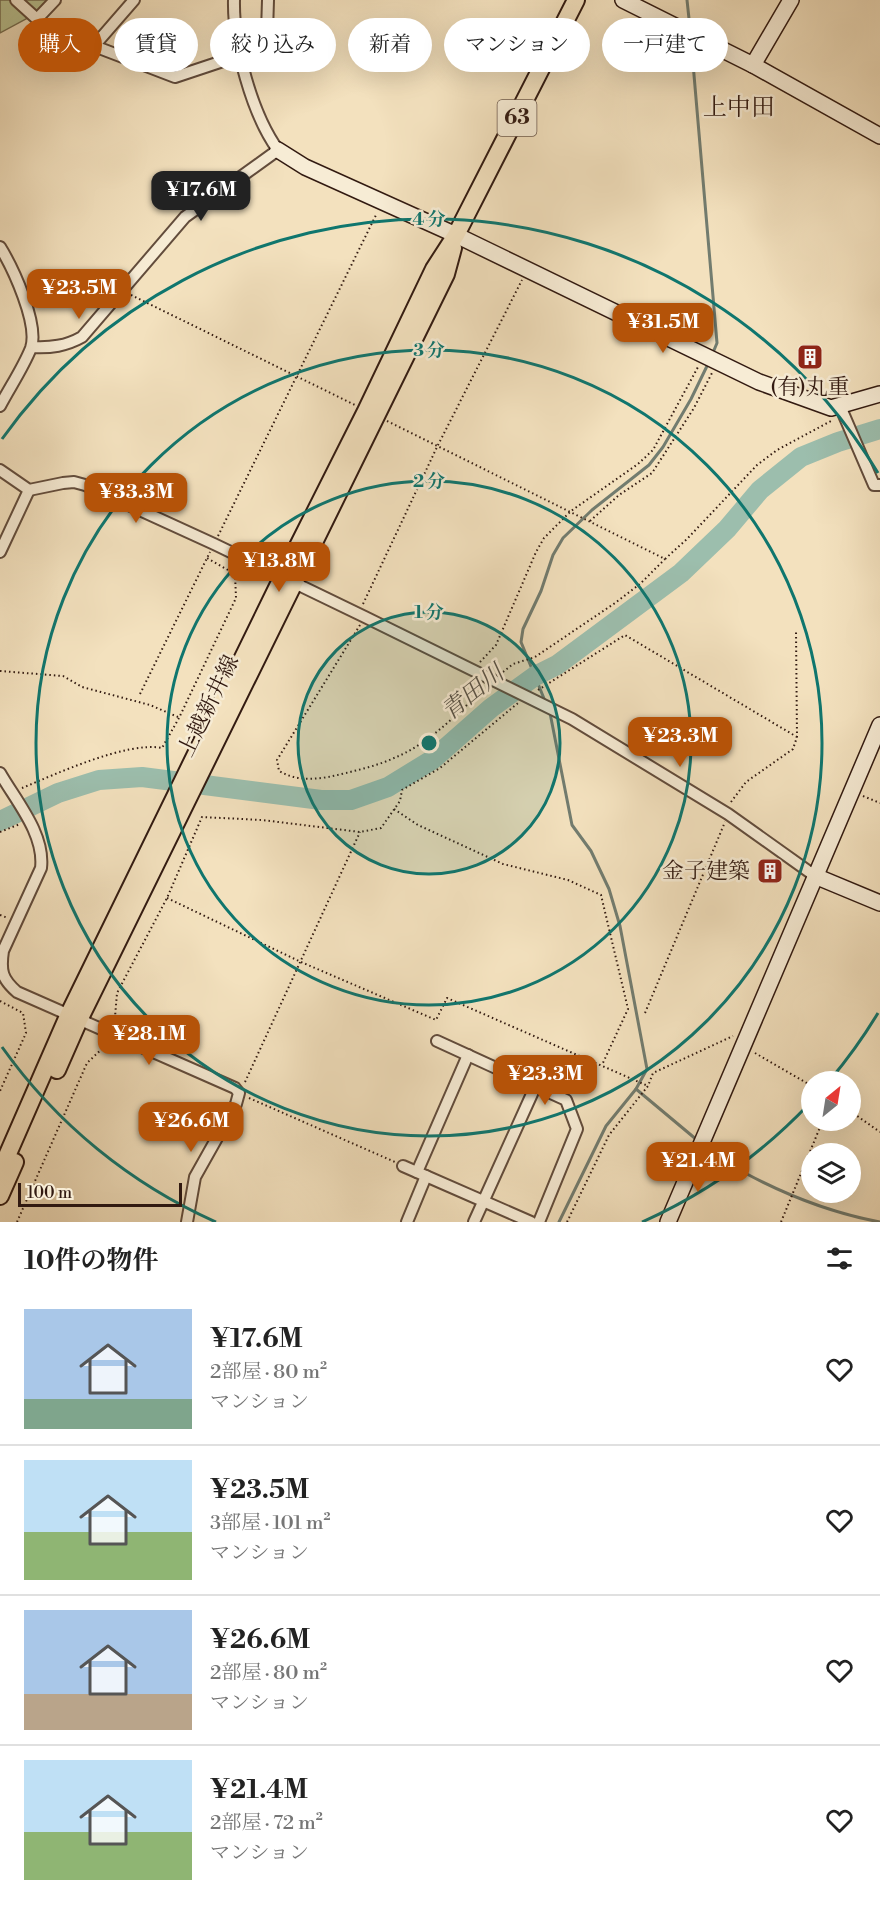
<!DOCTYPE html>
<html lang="ja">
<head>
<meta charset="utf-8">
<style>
	:root { --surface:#fff; --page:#f6f6f6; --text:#222; --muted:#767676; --line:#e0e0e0; --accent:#b45309 }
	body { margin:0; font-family:"Libre Bodoni","Noto Serif JP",serif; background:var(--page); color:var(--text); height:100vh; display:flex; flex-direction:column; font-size:22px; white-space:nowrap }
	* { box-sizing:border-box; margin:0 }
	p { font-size:20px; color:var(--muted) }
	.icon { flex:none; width:33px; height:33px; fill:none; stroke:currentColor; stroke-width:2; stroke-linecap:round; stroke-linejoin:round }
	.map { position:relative; height:1222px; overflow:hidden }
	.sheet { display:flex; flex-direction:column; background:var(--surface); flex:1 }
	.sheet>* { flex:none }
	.hud { position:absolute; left:18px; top:18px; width:844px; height:54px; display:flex; gap:12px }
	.needle { width:39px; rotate:30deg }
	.buttons { position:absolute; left:801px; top:1071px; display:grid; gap:12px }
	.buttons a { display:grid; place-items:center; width:60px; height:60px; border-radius:50%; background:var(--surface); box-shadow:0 6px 24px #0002; font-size:30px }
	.scale { position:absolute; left:18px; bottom:15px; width:164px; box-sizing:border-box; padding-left:6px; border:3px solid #321a11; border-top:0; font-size:16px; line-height:21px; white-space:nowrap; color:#321a11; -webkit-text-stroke:4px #f7ecd5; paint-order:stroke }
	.price { position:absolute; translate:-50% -51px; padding:0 14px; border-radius:12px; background:var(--accent); color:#fff; font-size:20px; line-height:39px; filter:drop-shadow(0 2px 3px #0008) }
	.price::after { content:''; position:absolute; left:50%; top:36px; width:18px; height:14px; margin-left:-9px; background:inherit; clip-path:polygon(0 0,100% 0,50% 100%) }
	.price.on { background:#222; color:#fff }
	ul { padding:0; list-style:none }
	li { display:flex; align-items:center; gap:18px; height:150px; padding:0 24px }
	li+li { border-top:2px solid var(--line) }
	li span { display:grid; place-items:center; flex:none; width:168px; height:120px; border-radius:0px; color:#555 }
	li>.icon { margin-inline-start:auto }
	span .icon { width:72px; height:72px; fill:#fffc; stroke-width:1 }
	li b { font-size:26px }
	h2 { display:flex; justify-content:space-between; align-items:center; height:72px; padding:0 24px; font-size:26px }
	.chip { padding:0 21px; border-radius:27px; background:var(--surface); box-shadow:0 6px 24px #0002; font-size:21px; line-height:54px }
	.chip.on { background:var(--accent); color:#fff }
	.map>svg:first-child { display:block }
	.green { fill:#b9c393; stroke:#766e52; stroke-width:1.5 }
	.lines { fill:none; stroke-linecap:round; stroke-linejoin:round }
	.stream { stroke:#727c6f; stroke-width:3 }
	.river { stroke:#9cbead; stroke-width:20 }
	.street-casing { stroke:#624c3c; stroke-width:14 }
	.secondary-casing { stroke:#321a11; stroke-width:18 }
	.primary-casing { stroke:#321a11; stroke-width:20 }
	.path { stroke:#321a11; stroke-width:2; stroke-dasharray:1.5 3; stroke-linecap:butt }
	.street { stroke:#f7ecd5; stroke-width:10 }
	.secondary { stroke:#f7ecd5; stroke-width:15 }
	.primary { stroke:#f3e1be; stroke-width:16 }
	.ring { fill:none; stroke:#0f766e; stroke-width:3 }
	.labels { text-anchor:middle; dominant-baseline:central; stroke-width:5; stroke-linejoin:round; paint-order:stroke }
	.shield { fill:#f7ecd5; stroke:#6d594c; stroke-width:1.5 }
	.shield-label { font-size:21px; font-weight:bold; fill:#321a11 }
	.poi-label { font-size:22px; fill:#321a11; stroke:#f7ecd5 }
	.street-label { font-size:22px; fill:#321a11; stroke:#f7ecd5 }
	.neighbourhood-label { font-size:24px; fill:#321a11; stroke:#f7ecd5 }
	.water-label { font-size:24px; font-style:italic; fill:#575348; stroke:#f7ecd5 }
	.centre { fill:#0f766e; stroke:#f7ecd5; stroke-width:3 }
	.ring-label { font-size:18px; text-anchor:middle; font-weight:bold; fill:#0f766e; stroke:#f7ecd5; stroke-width:5; stroke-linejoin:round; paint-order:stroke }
</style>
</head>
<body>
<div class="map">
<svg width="880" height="1222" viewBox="0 0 880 1222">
	<rect width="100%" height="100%" fill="#f3e1be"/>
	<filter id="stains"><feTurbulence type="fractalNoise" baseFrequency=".00333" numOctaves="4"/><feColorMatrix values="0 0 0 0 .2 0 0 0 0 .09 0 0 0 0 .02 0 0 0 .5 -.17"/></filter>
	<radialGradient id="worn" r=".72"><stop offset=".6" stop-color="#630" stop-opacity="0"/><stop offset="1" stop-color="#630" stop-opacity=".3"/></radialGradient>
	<path class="green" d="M0 0H53L39 12 0 33Z"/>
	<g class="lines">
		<g class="stream">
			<path d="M687 0 690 28"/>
			<path d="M691 40 717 343 712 355"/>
			<path d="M545 701 521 642 523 629 541 591 553 555 563 538 592 510 649 465 663 447 691 399 708 364"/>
			<path d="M550 713 572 825 591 851 609 889 620 926 647 1069 636 1089 606 1126 559 1222"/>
			<path d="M636 1089 697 1140"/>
			<path d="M706 1148C718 1159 731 1166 745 1173 788 1196 832 1213 880 1222"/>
		</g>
		<path class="river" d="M0 821 58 793 99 780 142 777 321 800H351L388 787 432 760 491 708 535 676 557 665 681 573 727 529 760 490 801 457 838 442 880 429"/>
		<g class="street-casing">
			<g id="street">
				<path d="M16 0 48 29 94 46"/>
				<path d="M134 0 94 46 175 77 256 50 267 32 268 0"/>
				<path d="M37 19 55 0"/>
				<path d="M0 247C13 268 39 324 31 348 23 368 10 387 0 406"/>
				<path d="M32 347C51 348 66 346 82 337L185 217 278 150C252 114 233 45 234 0"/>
				<path d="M840 406 874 485H880"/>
				<path d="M0 470 29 490 63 483 74 482 85 485 214 544 365 617 572 719 728 814 815 876"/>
				<path d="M0 552 29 490"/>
				<path d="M0 773C16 801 45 834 41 868L3 951C0 971 2 979 17 992L235 1088 239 1093 236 1104 195 1177 187 1222"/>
				<path d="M437 1041 566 1100 577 1129 539 1222"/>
				<path d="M403 1166 531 1222"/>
				<path d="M417 1172 468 1055"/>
				<path d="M407 1222 426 1176"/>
				<path d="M474 1222 536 1085"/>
			</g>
		</g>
		<g class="secondary-casing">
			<g id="secondary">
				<path d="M623 0 753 65 880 136"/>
				<path d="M753 65 791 0"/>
				<path d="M278 150 305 167 456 235 759 382 831 408 880 394"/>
				<path d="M815 876 880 903"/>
				<path d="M668 1222 880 725"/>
			</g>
		</g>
		<g class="primary-casing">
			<g id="primary">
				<path d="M57 1070 79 1020 446 274 453 248"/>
				<path d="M0 1172 69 1014 282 578 366 411 434 269 456 235 576 0"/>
				<path d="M0 1196 15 1162"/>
			</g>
		</g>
		<g class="path">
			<path d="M131 295 355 405"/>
			<path d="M387 421 665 559 687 539 757 465 777 450 831 421"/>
			<path d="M590 521 619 495 652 473 694 408 712 373"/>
			<path d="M218 536 377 213"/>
			<path d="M363 604 437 447 522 280"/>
			<path d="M360 625 277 760 279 771C300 783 322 779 346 773 362 769 379 765 394 758 429 744 458 713 485 688"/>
			<path d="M480 662 496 645 536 552 544 538 571 511 638 464 653 450 698 367"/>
			<path d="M0 671 63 676 82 687 150 705 178 717"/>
			<path d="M503 672 513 664 535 657 615 603 640 584 665 559"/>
			<path d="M538 690 625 635 797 737"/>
			<path d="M140 694 210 552"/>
			<path d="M22 788C56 774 127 741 162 748L179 718 236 598 235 574 207 558"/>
			<path d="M863 796 880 803"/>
			<path d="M731 802 746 782 793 749 797 737 796 631"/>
			<path d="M394 809 418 825 503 864 568 880 601 895 628 1009 602 1065"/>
			<path d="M0 832 20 824"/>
			<path d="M167 898 301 962 436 1020 447 998 648 1086"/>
			<path d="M0 915 8 918"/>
			<path d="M0 1001 23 1013 26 1033 0 1091"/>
			<path d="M645 1013 725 822"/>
			<path d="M147 1037 115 1017 117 993 167 898 202 817 262 820 360 832 381 828 400 801 402 790 440 768 518 703"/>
			<path d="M755 1053 812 1086"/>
			<path d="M245 1082 360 832"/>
			<path d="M249 1098 395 1162"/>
			<path d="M850 1111 880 1132"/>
			<path d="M17 1222 87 1063 106 1045 110 1046"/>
			<path d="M567 1222 609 1135 648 1086 653 1073 733 1036"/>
			<path d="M781 1222 823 1120"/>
		</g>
		<use href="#street" class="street"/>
		<use href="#secondary" class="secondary"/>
		<use href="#primary" class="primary"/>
	</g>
	<circle cx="429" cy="743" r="131" fill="#0f766e" fill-opacity=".12"/>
	<g class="ring">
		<circle cx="429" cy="743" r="131"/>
		<circle cx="429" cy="743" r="262"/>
		<circle cx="429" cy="743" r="393"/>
		<path d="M878 1013A524 524 0 0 1 830 1080M809 1104A524 524 0 0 1 642 1222M216 1222A524 524 0 0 1 2 1047M2 439A524 524 0 0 1 878 473"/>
	</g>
	<defs>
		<g id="building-square" transform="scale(1.35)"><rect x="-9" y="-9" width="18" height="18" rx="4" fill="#8f2418" stroke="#f7ecd5"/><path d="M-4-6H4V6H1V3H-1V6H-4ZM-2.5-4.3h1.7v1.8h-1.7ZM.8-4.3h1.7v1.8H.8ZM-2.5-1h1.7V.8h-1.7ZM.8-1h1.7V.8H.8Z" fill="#fff"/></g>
	</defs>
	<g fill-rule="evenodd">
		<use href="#building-square" x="810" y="357"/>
		<use href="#building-square" x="770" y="871"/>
	</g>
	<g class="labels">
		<rect class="shield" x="497.5" y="100" width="39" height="36" rx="4.5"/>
		<g class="shield-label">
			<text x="517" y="118">63</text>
		</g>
		<g class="poi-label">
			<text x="810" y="387">(有)丸重</text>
			<text x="750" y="871" text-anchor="end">金子建築</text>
		</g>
		<g class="street-label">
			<text transform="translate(209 706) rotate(-64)">上越新井線</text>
		</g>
		<g class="neighbourhood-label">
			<text x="739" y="108">上中田</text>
		</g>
		<g class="water-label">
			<text transform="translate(473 693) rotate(-39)">青田川</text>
		</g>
	</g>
	<circle cx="429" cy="743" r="9" class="centre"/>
	<g class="ring-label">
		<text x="429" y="225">4 分</text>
		<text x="429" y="356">3 分</text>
		<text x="429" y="487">2 分</text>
		<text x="429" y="618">1 分</text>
	</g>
	<rect width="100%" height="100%" filter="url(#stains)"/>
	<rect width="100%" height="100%" fill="url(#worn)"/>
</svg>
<div class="buttons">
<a><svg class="needle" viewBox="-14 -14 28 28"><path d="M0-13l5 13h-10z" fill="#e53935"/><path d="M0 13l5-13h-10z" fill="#767676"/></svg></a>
<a><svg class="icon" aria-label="layers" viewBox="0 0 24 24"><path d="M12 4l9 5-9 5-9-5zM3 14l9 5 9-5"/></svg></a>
</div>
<div class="scale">100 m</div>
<b class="price on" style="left:201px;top:222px">¥17.6M</b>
<b class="price" style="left:79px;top:320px">¥23.5M</b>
<b class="price" style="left:663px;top:354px">¥31.5M</b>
<b class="price" style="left:136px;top:524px">¥33.3M</b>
<b class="price" style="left:279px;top:593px">¥13.8M</b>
<b class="price" style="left:680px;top:768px">¥23.3M</b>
<b class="price" style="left:149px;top:1066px">¥28.1M</b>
<b class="price" style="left:545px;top:1106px">¥23.3M</b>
<b class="price" style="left:191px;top:1153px">¥26.6M</b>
<b class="price" style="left:698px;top:1193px">¥21.4M</b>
<div class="hud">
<a class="chip on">購入</a>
<a class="chip">賃貸</a>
<a class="chip">絞り込み</a>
<a class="chip">新着</a>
<a class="chip">マンション</a>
<a class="chip">一戸建て</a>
</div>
</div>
<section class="sheet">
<h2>10件の物件<svg class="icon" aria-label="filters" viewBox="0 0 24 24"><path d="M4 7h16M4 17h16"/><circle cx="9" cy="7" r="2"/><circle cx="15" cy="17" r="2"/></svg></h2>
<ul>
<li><span style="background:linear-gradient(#a9c7e8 75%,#7fa58c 0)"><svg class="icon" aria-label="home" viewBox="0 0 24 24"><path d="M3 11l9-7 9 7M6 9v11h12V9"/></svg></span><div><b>¥17.6M</b><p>2部屋 · 80 m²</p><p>マンション</p></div><svg class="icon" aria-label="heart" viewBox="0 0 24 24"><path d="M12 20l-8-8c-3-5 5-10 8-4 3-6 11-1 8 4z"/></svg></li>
<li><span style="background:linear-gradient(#bfe0f5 60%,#8fb573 0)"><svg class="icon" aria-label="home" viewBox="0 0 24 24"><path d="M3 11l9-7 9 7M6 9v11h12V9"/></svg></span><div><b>¥23.5M</b><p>3部屋 · 101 m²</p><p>マンション</p></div><svg class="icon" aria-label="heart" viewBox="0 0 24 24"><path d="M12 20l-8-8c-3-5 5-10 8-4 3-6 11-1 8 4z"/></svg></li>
<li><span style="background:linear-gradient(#a9c7e8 70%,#b9a48a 0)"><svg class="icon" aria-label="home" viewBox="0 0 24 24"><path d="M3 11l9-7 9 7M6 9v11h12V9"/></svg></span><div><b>¥26.6M</b><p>2部屋 · 80 m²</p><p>マンション</p></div><svg class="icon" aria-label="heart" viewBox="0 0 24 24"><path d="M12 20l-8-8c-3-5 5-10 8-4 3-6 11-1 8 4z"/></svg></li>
<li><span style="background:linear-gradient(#bfe0f5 60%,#8fb573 0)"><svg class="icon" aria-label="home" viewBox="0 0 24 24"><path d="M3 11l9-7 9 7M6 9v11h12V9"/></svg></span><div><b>¥21.4M</b><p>2部屋 · 72 m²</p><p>マンション</p></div><svg class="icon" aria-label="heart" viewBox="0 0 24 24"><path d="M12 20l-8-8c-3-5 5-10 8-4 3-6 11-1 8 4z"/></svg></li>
</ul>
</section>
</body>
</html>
